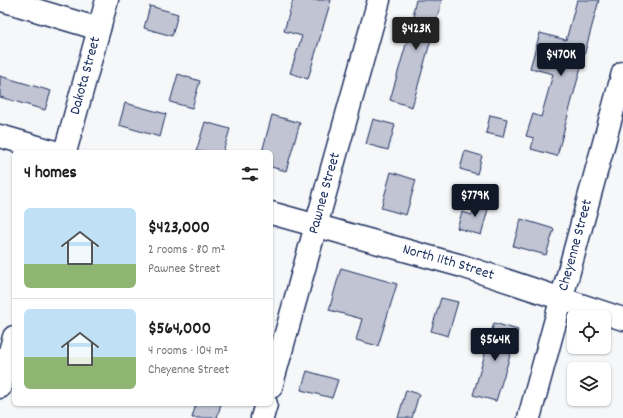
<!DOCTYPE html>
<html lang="en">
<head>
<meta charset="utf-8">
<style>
	:root { --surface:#fff; --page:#f6f6f6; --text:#222; --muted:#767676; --line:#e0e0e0; --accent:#111827 }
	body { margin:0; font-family:Dekko,sans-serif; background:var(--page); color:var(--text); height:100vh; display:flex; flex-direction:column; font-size:15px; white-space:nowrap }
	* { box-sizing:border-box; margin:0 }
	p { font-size:13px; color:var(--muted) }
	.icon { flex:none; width:22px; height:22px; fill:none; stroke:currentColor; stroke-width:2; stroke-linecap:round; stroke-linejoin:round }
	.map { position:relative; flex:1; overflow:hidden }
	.panel { position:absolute; left:12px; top:150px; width:261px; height:256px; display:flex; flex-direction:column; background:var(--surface); border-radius:6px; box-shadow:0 1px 3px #0004 }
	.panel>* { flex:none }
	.tools { position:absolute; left:567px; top:310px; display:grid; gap:8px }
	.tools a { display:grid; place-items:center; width:44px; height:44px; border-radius:6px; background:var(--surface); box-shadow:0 1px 3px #0004; font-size:20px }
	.price { position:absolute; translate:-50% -34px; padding:0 9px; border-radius:4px; background:var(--accent); color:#fff; font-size:13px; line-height:26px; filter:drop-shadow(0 1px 2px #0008) }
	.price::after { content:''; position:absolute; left:50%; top:24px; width:12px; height:9px; margin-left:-6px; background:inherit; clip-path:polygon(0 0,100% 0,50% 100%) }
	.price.selected { background:#222; color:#fff }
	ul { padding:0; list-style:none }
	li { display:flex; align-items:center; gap:12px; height:100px; padding:0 12px }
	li+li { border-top:1px solid var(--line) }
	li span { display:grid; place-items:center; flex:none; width:112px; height:80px; border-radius:6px; color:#555 }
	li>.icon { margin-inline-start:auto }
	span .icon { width:48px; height:48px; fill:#fffc; stroke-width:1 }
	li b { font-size:17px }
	h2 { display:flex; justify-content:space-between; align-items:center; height:48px; padding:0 12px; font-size:17px }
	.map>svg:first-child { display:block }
	.building { fill:#c0c4d3; stroke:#1b2f5e }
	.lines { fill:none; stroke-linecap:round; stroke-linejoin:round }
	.minor-casing { stroke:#1b2f5e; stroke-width:25 }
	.minor { stroke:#fff; stroke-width:22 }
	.labels { text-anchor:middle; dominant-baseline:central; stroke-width:3; stroke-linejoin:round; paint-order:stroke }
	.street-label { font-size:15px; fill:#1b2f5e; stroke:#fff }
</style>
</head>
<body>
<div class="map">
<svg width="623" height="418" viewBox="0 0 623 418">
	<rect width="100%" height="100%" fill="#f6f7f9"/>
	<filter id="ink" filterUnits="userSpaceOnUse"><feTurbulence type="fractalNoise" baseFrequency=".025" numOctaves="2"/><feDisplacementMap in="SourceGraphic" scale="8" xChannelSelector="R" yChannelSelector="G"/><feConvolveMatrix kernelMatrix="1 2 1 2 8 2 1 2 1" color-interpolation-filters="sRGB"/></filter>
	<g filter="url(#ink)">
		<g class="building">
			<path d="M293 0H331L308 79 290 73 302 36 284 31Z"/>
			<path d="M416 0H442L412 107 390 100 415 13 413 12Z"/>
			<path d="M577 0H599L557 156 531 149 534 138 526 136 533 114 541 117 553 74 530 68 540 33 566 40Z"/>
			<path d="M150 6 178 14 172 36 144 28Z"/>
			<path d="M178 74 200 81 192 108 170 102Z"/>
			<path d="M0 76 51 91 45 110 0 97Z"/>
			<path d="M125 103 166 114 160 137 119 125Z"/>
			<path d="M272 115 300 123 286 171 271 167V152H262Z"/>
			<path d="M490 115 507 119 503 137 486 133Z"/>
			<path d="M373 119 395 125 388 150 366 144Z"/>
			<path d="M205 122 230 129 223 152H196Z"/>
			<path d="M465 151 482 156 477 174 460 169Z"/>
			<path d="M391 172 416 180 406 215 381 208Z"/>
			<path d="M477 198 490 202 481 235 457 228 462 212 472 215Z"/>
			<path d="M521 219 554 229 546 255 513 246Z"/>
			<path d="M341 268 397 284 378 346 356 340 362 319 329 310Z"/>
			<path d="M441 298 458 302 448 336 431 331Z"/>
			<path d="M494 323 518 330 496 401 473 395Z"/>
			<path d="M307 371 338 380 332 398 301 390Z"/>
			<path d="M406 390 419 394 412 418H398Z"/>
			<path d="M196 404H221L217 418H192Z"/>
		</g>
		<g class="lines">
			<g class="minor-casing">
				<g id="minor">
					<path d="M2 0 99 29"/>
					<path d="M0 136 55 152"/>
					<path id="s1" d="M65 152 107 0"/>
					<path id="s2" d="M271 213 462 266 623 319"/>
					<path d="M0 387 14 337"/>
					<path id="s3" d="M271 387 379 0"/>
					<path d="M262 418 266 404"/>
					<path id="s4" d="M529 418 623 73"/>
				</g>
			</g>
			<use href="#minor" class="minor"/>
		</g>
	</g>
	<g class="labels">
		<g class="street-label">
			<text stroke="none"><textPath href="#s1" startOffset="79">Dakota Street</textPath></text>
			<text stroke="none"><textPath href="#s3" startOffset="201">Pawnee Street</textPath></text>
			<text stroke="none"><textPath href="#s4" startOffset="179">Cheyenne Street</textPath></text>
			<text stroke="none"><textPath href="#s2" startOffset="184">North 11th Street</textPath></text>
		</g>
	</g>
</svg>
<div class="tools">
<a><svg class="icon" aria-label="locate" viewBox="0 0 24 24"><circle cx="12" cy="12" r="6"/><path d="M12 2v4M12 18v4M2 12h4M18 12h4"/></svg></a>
<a><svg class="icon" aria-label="layers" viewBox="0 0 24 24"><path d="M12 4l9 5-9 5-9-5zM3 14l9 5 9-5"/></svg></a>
</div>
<b class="price selected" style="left:416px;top:51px">$423K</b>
<b class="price" style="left:561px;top:77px">$470K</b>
<b class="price" style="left:475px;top:218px">$779K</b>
<b class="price" style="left:495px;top:362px">$564K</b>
<section class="panel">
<h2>4 homes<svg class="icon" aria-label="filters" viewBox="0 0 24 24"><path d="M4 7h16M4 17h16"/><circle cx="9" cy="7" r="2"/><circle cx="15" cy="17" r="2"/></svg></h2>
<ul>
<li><span style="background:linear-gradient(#bfe0f5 70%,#8fb573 0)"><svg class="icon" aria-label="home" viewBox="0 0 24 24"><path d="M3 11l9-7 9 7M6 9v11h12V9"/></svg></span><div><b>$423,000</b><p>2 rooms · 80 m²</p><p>Pawnee Street</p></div></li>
<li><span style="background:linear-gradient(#bfe0f5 60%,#8fb573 0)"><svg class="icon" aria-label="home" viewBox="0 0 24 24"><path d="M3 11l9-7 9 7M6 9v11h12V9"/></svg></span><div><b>$564,000</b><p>4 rooms · 104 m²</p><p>Cheyenne Street</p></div></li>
</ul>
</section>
</div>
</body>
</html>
